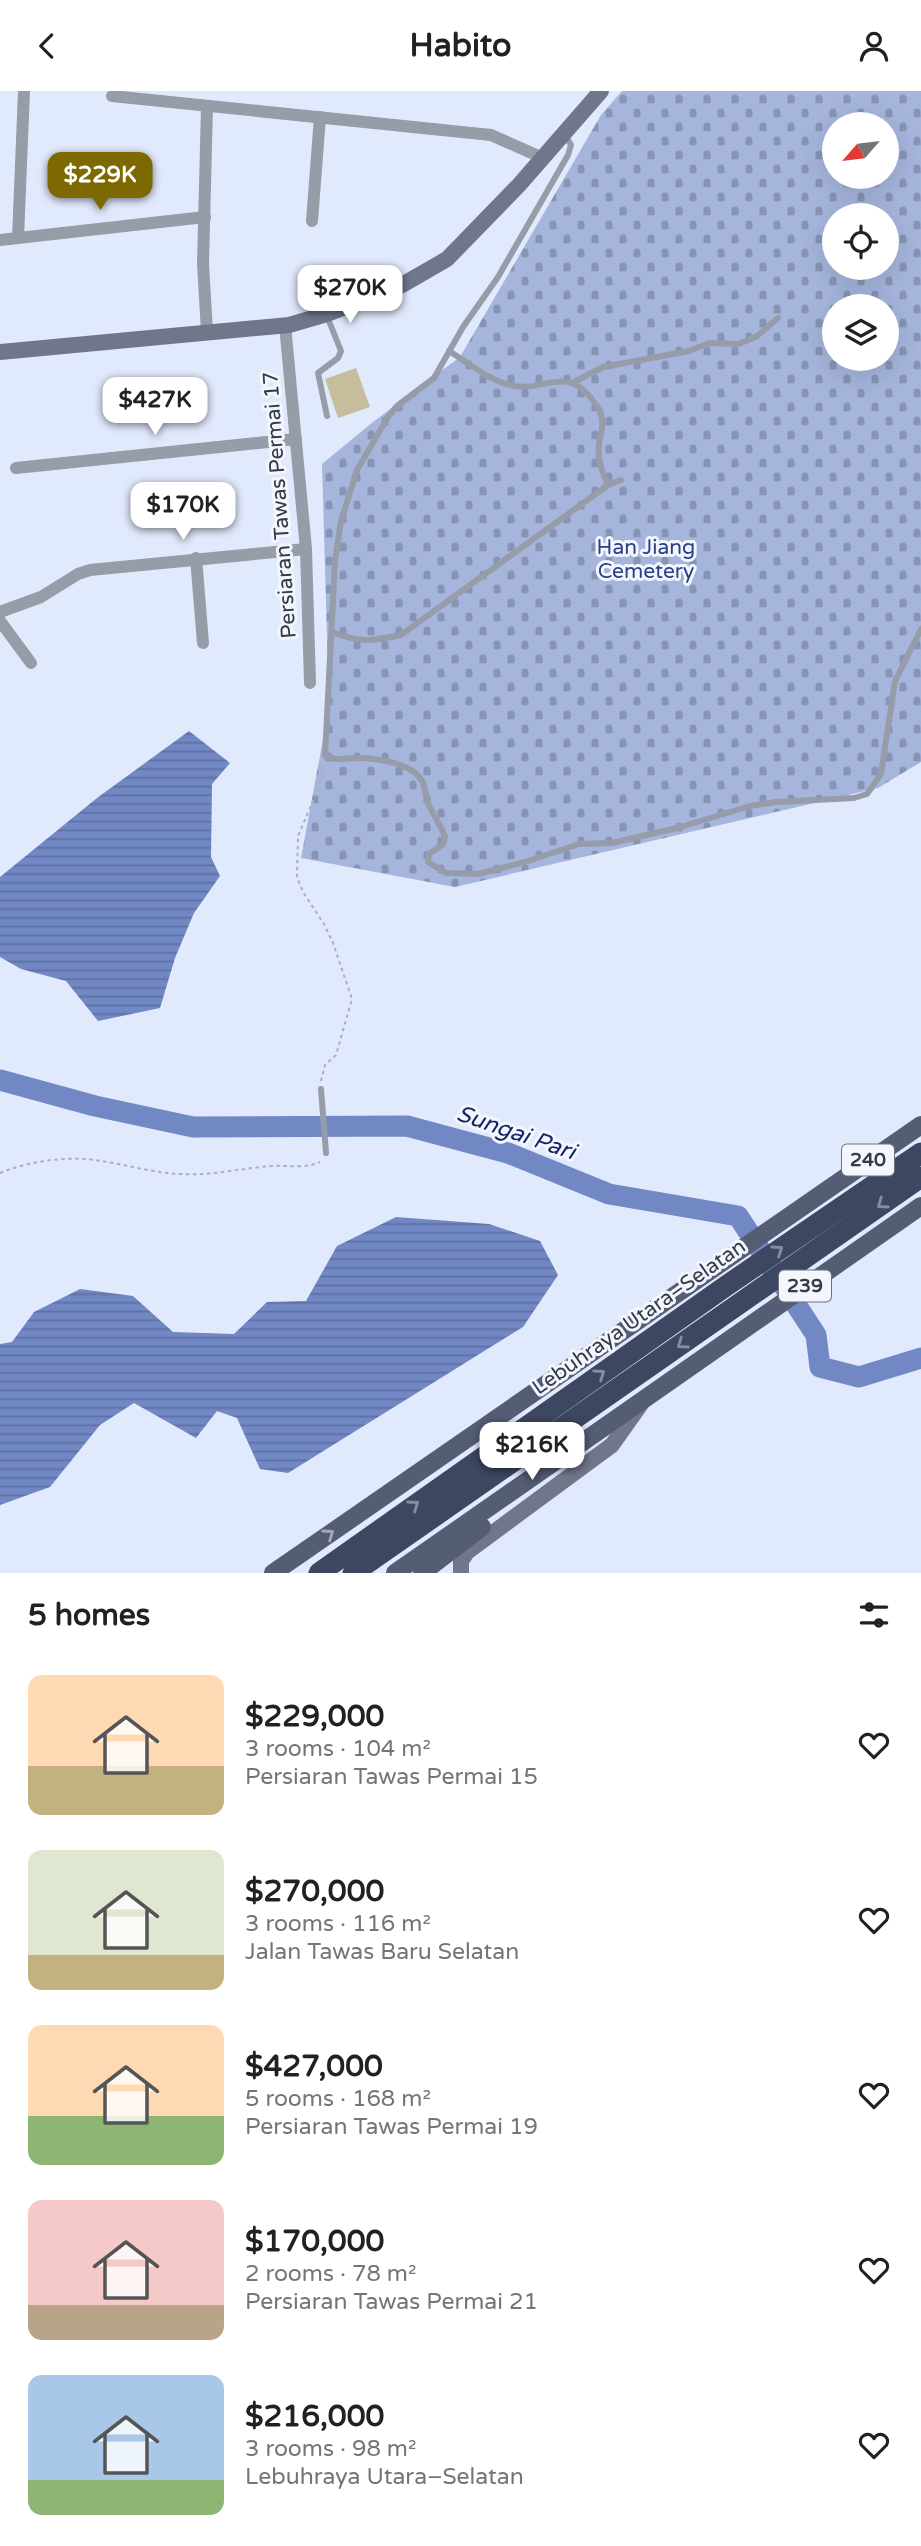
<!DOCTYPE html>
<html lang="en">
<head>
<meta charset="utf-8">
<style>
	:root { --surface:#fff; --page:#f6f6f6; --text:#202124; --muted:#757577; --accent:#7e6800 }
	body { margin:0; font-family:"Varela Round",sans-serif; background:var(--page); color:var(--text); height:100vh; display:flex; flex-direction:column; font-size:26px; white-space:nowrap }
	* { box-sizing:border-box; margin:0 }
	p { font-size:23px; color:var(--muted) }
	.icon { flex:none; width:38px; height:38px; fill:none; stroke:currentColor; stroke-width:2; stroke-linecap:round; stroke-linejoin:round }
	.map { position:relative; height:1482px; overflow:hidden }
	.details { display:flex; flex-direction:column; background:var(--surface); flex:1 }
	.details>* { flex:none }
	.needle { width:46px; rotate:242deg }
	.fabs { position:absolute; left:822px; top:21px; display:grid; gap:14px }
	.fabs a { display:grid; place-items:center; width:77px; height:77px; border-radius:50%; background:var(--surface); box-shadow:0 7px 28px #0002; font-size:35px }
	.price { position:absolute; translate:-50% -60px; padding:0 16px; border-radius:14px; background:#fff; color:#222; font-size:23px; line-height:46px; filter:drop-shadow(0 2px 4px #0008) }
	.price::after { content:''; position:absolute; left:50%; top:42px; width:21px; height:16px; margin-left:-10px; background:inherit; clip-path:polygon(0 0,100% 0,50% 100%) }
	.price.selected { background:var(--accent); color:#fff }
	ul { padding:0; list-style:none }
	li { display:flex; align-items:center; gap:21px; height:175px; padding:0 28px }
	li span { display:grid; place-items:center; flex:none; width:196px; height:140px; border-radius:14px; color:#555 }
	li>.icon { margin-inline-start:auto }
	span .icon { width:84px; height:84px; fill:#fffc; stroke-width:1 }
	li b { font-size:30px }
	h2 { display:flex; justify-content:space-between; align-items:center; height:84px; padding:0 28px; font-size:30px }
	header { display:flex; justify-content:space-between; align-items:center; height:91px; padding:0 28px; background:var(--surface); font-size:32px; font-weight:800 }
	.map>svg:first-child { display:block }
	.cemetery { fill:url(#cemetery-stones); fill-rule:evenodd }
	.water { fill:url(#water-rules) }
	.lines { fill:none; stroke-linecap:round; stroke-linejoin:round }
	.river { stroke:#7188c4; stroke-width:21 }
	.building { fill:#c6bd9d }
	.path { stroke:#a9b0c1; stroke-width:2; stroke-dasharray:3.5 3.5; stroke-linecap:butt }
	.lane { stroke:#979ca9; stroke-width:6 }
	.street { stroke:#979ca9; stroke-width:12 }
	.secondary { stroke:#70778a; stroke-width:16 }
	.primary { stroke:#545d74; stroke-width:18 }
	.highway { stroke:#3d4761; stroke-width:21 }
	.oneway { stroke:#868d9f }
	.oneway2 { stroke:#a4aab8 }
	.labels { text-anchor:middle; dominant-baseline:central; stroke-width:6; stroke-linejoin:round; paint-order:stroke }
	.shield { fill:#f3f6fc; stroke:#6e727d; stroke-width:2 }
	.shield-label { font-size:19px; font-weight:bold; fill:#353a47 }
	.street-label { font-size:21px; fill:#353a47; stroke:#f3f6fc }
	.park-label { font-size:21px; fill:#293f88; stroke:#f3f6fc }
	.water-label { font-size:23px; font-style:italic; fill:#132369; stroke:#f3f6fc }
</style>
</head>
<body>
<header><svg class="icon" aria-label="back" viewBox="0 0 24 24"><path d="M15 5l-7 7 7 7"/></svg>Habito<svg class="icon" aria-label="person" viewBox="0 0 24 24"><circle cx="12" cy="8" r="4"/><path d="M4 21q1-7 8-7t8 7"/></svg></header>
<div class="map">
<svg width="921" height="1482" viewBox="0 0 921 1482">
	<defs>
		<pattern id="cemetery-stones" width="16" height="16" patternUnits="userSpaceOnUse" patternTransform="scale(1.75)"><rect width="16" height="16" fill="#a5b5dc"/><path d="M2 7V4a2 2 0 0 1 4 0v3zM10 15v-3a2 2 0 0 1 4 0v3z" fill="#8794b4"/></pattern>
		<pattern id="water-rules" width="6" height="5" patternUnits="userSpaceOnUse" patternTransform="scale(1.75)"><rect width="6" height="5" fill="#7188c4"/><path d="M0 2.5h6" fill="none" stroke="#5e70a1"/></pattern>
	</defs>
	<rect width="100%" height="100%" fill="#e1e9fc"/>
	<path class="cemetery" d="M622 0H921V671L878 697 455 796 301 767 329 616 322 373 373 331 460 266 601 24ZM835 33H887V86H835ZM835 124H887V177H835ZM835 215H887V268H835Z"/>
	<g class="water">
		<path d="M189 640 230 672 212 693 211 766 220 785 194 822 175 867 160 917 98 930 66 890 21 878 0 866V786L97 707Z"/>
		<path d="M396 1126 489 1133 540 1150 558 1184 523 1236 288 1382 260 1378 237 1327 217 1320 196 1347 134 1312 100 1334 50 1396 0 1414V1253L12 1251 34 1221 80 1198 133 1205 173 1241 234 1243 267 1211 306 1210 337 1155Z"/>
	</g>
	<g class="lines">
		<path class="river" d="M0 989 95 1015 193 1036 407 1035 508 1062 609 1103 738 1125 816 1244 820 1276 859 1286 921 1267"/>
	</g>
	<path class="building" d="M356 277 370 316 338 327 325 288Z"/>
	<g class="lines">
		<g class="path">
			<path d="M321 990 325 974 336 964 352 908 333 852 324 833 303 801 297 786 298 745 319 696 323 674"/>
			<path d="M0 1082C29 1070 70 1064 101 1070 128 1074 153 1082 181 1083 212 1085 241 1077 272 1075 288 1074 306 1078 320 1071"/>
		</g>
		<g class="lane">
			<path d="M565 44 571 54 568 64 498 186 463 236 434 287 397 315 388 326 357 379 341 430 335 469 325 665C338 671 349 666 363 667 381 668 413 673 422 690 426 697 425 705 428 712 433 724 441 734 445 746L443 753 429 763 428 771 446 782 478 783 525 771 579 753 612 752 677 737 750 715 776 711 854 707 867 703 881 683 895 590 921 538"/>
			<path d="M449 260C467 271 486 287 506 293 540 305 564 272 591 307 594 311 598 316 600 320 605 332 601 341 599 352 597 368 602 381 608 394"/>
			<path d="M574 291 603 276 689 260 709 252 739 253 757 245 778 227"/>
			<path d="M327 325 318 282 338 267 341 260 327 225"/>
			<path d="M332 541C360 552 372 550 401 544L608 394 621 389"/>
			<path d="M321 998 326 1062"/>
		</g>
		<g class="street">
			<path d="M112 5 491 44 543 67"/>
			<path d="M312 130 320 26"/>
			<path d="M18 147 24 0"/>
			<path d="M0 149 205 126"/>
			<path d="M285 234 306 458 310 592"/>
			<path d="M207 241 203 173 207 15"/>
			<path d="M16 377 296 348"/>
			<path d="M196 467 203 552"/>
			<path d="M0 521 41 506 78 483 90 479 306 458"/>
			<path d="M0 530 31 572"/>
		</g>
		<g class="secondary">
			<path d="M0 261 289 234 327 223 402 194 447 168 519 94 601 0"/>
			<path d="M461 1482V1470L467 1461 612 1354 641 1313"/>
		</g>
		<g class="primary">
			<path d="M273 1482 921 1034"/>
			<path d="M395 1482 921 1115"/>
			<path d="M422 1482 482 1436"/>
		</g>
		<g class="highway">
			<path d="M319 1482 726 1195 921 1062"/>
			<path d="M353 1482 921 1086"/>
		</g>
	</g>
	<defs><path id="oneway-chevron" d="M-2-3.5L2.5 0L-2 3.5" fill="none" stroke-width="1.6" stroke-linecap="round" stroke-linejoin="round" transform="scale(1.75)"/></defs>
	<g class="oneway">
		<use href="#oneway-chevron" transform="translate(882 1113) rotate(145)"/>
		<use href="#oneway-chevron" transform="translate(778 1159) rotate(-35)"/>
		<use href="#oneway-chevron" transform="translate(682 1253) rotate(145)"/>
		<use href="#oneway-chevron" transform="translate(600 1283) rotate(-35)"/>
		<use href="#oneway-chevron" transform="translate(414 1414) rotate(-35)"/>
	</g>
	<use class="oneway2" href="#oneway-chevron" transform="translate(329 1443) rotate(-35)"/>
	<g class="labels">
		<g class="shield">
			<rect x="842" y="1053.5" width="52" height="31" rx="5"/>
			<rect x="779" y="1179.5" width="52" height="31" rx="5"/>
		</g>
		<g class="shield-label">
			<text x="868" y="1069">240</text>
			<text x="805" y="1195">239</text>
		</g>
		<g class="street-label">
			<text transform="translate(280 414) rotate(-94)">Persiaran Tawas Permai 17</text>
			<text transform="translate(639 1226) rotate(-35)">Lebuhraya Utara–Selatan</text>
		</g>
		<g class="park-label">
			<text x="646" y="456">Han Jiang<tspan x="646" dy="24">Cemetery</tspan></text>
		</g>
		<g class="water-label">
			<text transform="translate(516 1042) rotate(19)">Sungai Pari</text>
		</g>
	</g>
</svg>
<div class="fabs">
<a><svg class="needle" viewBox="-14 -14 28 28"><path d="M0-13l5 13h-10z" fill="#e53935"/><path d="M0 13l5-13h-10z" fill="#757577"/></svg></a>
<a><svg class="icon" aria-label="locate" viewBox="0 0 24 24"><circle cx="12" cy="12" r="6"/><path d="M12 2v4M12 18v4M2 12h4M18 12h4"/></svg></a>
<a><svg class="icon" aria-label="layers" viewBox="0 0 24 24"><path d="M12 4l9 5-9 5-9-5zM3 14l9 5 9-5"/></svg></a>
</div>
<b class="price selected" style="left:100px;top:121px">$229K</b>
<b class="price" style="left:350px;top:234px">$270K</b>
<b class="price" style="left:155px;top:346px">$427K</b>
<b class="price" style="left:183px;top:451px">$170K</b>
<b class="price" style="left:532px;top:1391px">$216K</b>
</div>
<section class="details">
<h2>5 homes<svg class="icon" aria-label="filters" viewBox="0 0 24 24"><path d="M4 7h16M4 17h16"/><circle cx="9" cy="7" r="2"/><circle cx="15" cy="17" r="2"/></svg></h2>
<ul>
<li><span style="background:linear-gradient(#ffd9b3 65%,#c2b280 0)"><svg class="icon" aria-label="home" viewBox="0 0 24 24"><path d="M3 11l9-7 9 7M6 9v11h12V9"/></svg></span><div><b>$229,000</b><p>3 rooms · 104 m²</p><p>Persiaran Tawas Permai 15</p></div><svg class="icon" aria-label="heart" viewBox="0 0 24 24"><path d="M12 20l-8-8c-3-5 5-10 8-4 3-6 11-1 8 4z"/></svg></li>
<li><span style="background:linear-gradient(#dfe7d0 75%,#c2b280 0)"><svg class="icon" aria-label="home" viewBox="0 0 24 24"><path d="M3 11l9-7 9 7M6 9v11h12V9"/></svg></span><div><b>$270,000</b><p>3 rooms · 116 m²</p><p>Jalan Tawas Baru Selatan</p></div><svg class="icon" aria-label="heart" viewBox="0 0 24 24"><path d="M12 20l-8-8c-3-5 5-10 8-4 3-6 11-1 8 4z"/></svg></li>
<li><span style="background:linear-gradient(#ffd9b3 65%,#8fb573 0)"><svg class="icon" aria-label="home" viewBox="0 0 24 24"><path d="M3 11l9-7 9 7M6 9v11h12V9"/></svg></span><div><b>$427,000</b><p>5 rooms · 168 m²</p><p>Persiaran Tawas Permai 19</p></div><svg class="icon" aria-label="heart" viewBox="0 0 24 24"><path d="M12 20l-8-8c-3-5 5-10 8-4 3-6 11-1 8 4z"/></svg></li>
<li><span style="background:linear-gradient(#f6c9c9 75%,#b9a48a 0)"><svg class="icon" aria-label="home" viewBox="0 0 24 24"><path d="M3 11l9-7 9 7M6 9v11h12V9"/></svg></span><div><b>$170,000</b><p>2 rooms · 78 m²</p><p>Persiaran Tawas Permai 21</p></div><svg class="icon" aria-label="heart" viewBox="0 0 24 24"><path d="M12 20l-8-8c-3-5 5-10 8-4 3-6 11-1 8 4z"/></svg></li>
<li><span style="background:linear-gradient(#a9c7e8 75%,#8fb573 0)"><svg class="icon" aria-label="home" viewBox="0 0 24 24"><path d="M3 11l9-7 9 7M6 9v11h12V9"/></svg></span><div><b>$216,000</b><p>3 rooms · 98 m²</p><p>Lebuhraya Utara–Selatan</p></div><svg class="icon" aria-label="heart" viewBox="0 0 24 24"><path d="M12 20l-8-8c-3-5 5-10 8-4 3-6 11-1 8 4z"/></svg></li>
</ul>
</section>
</body>
</html>
